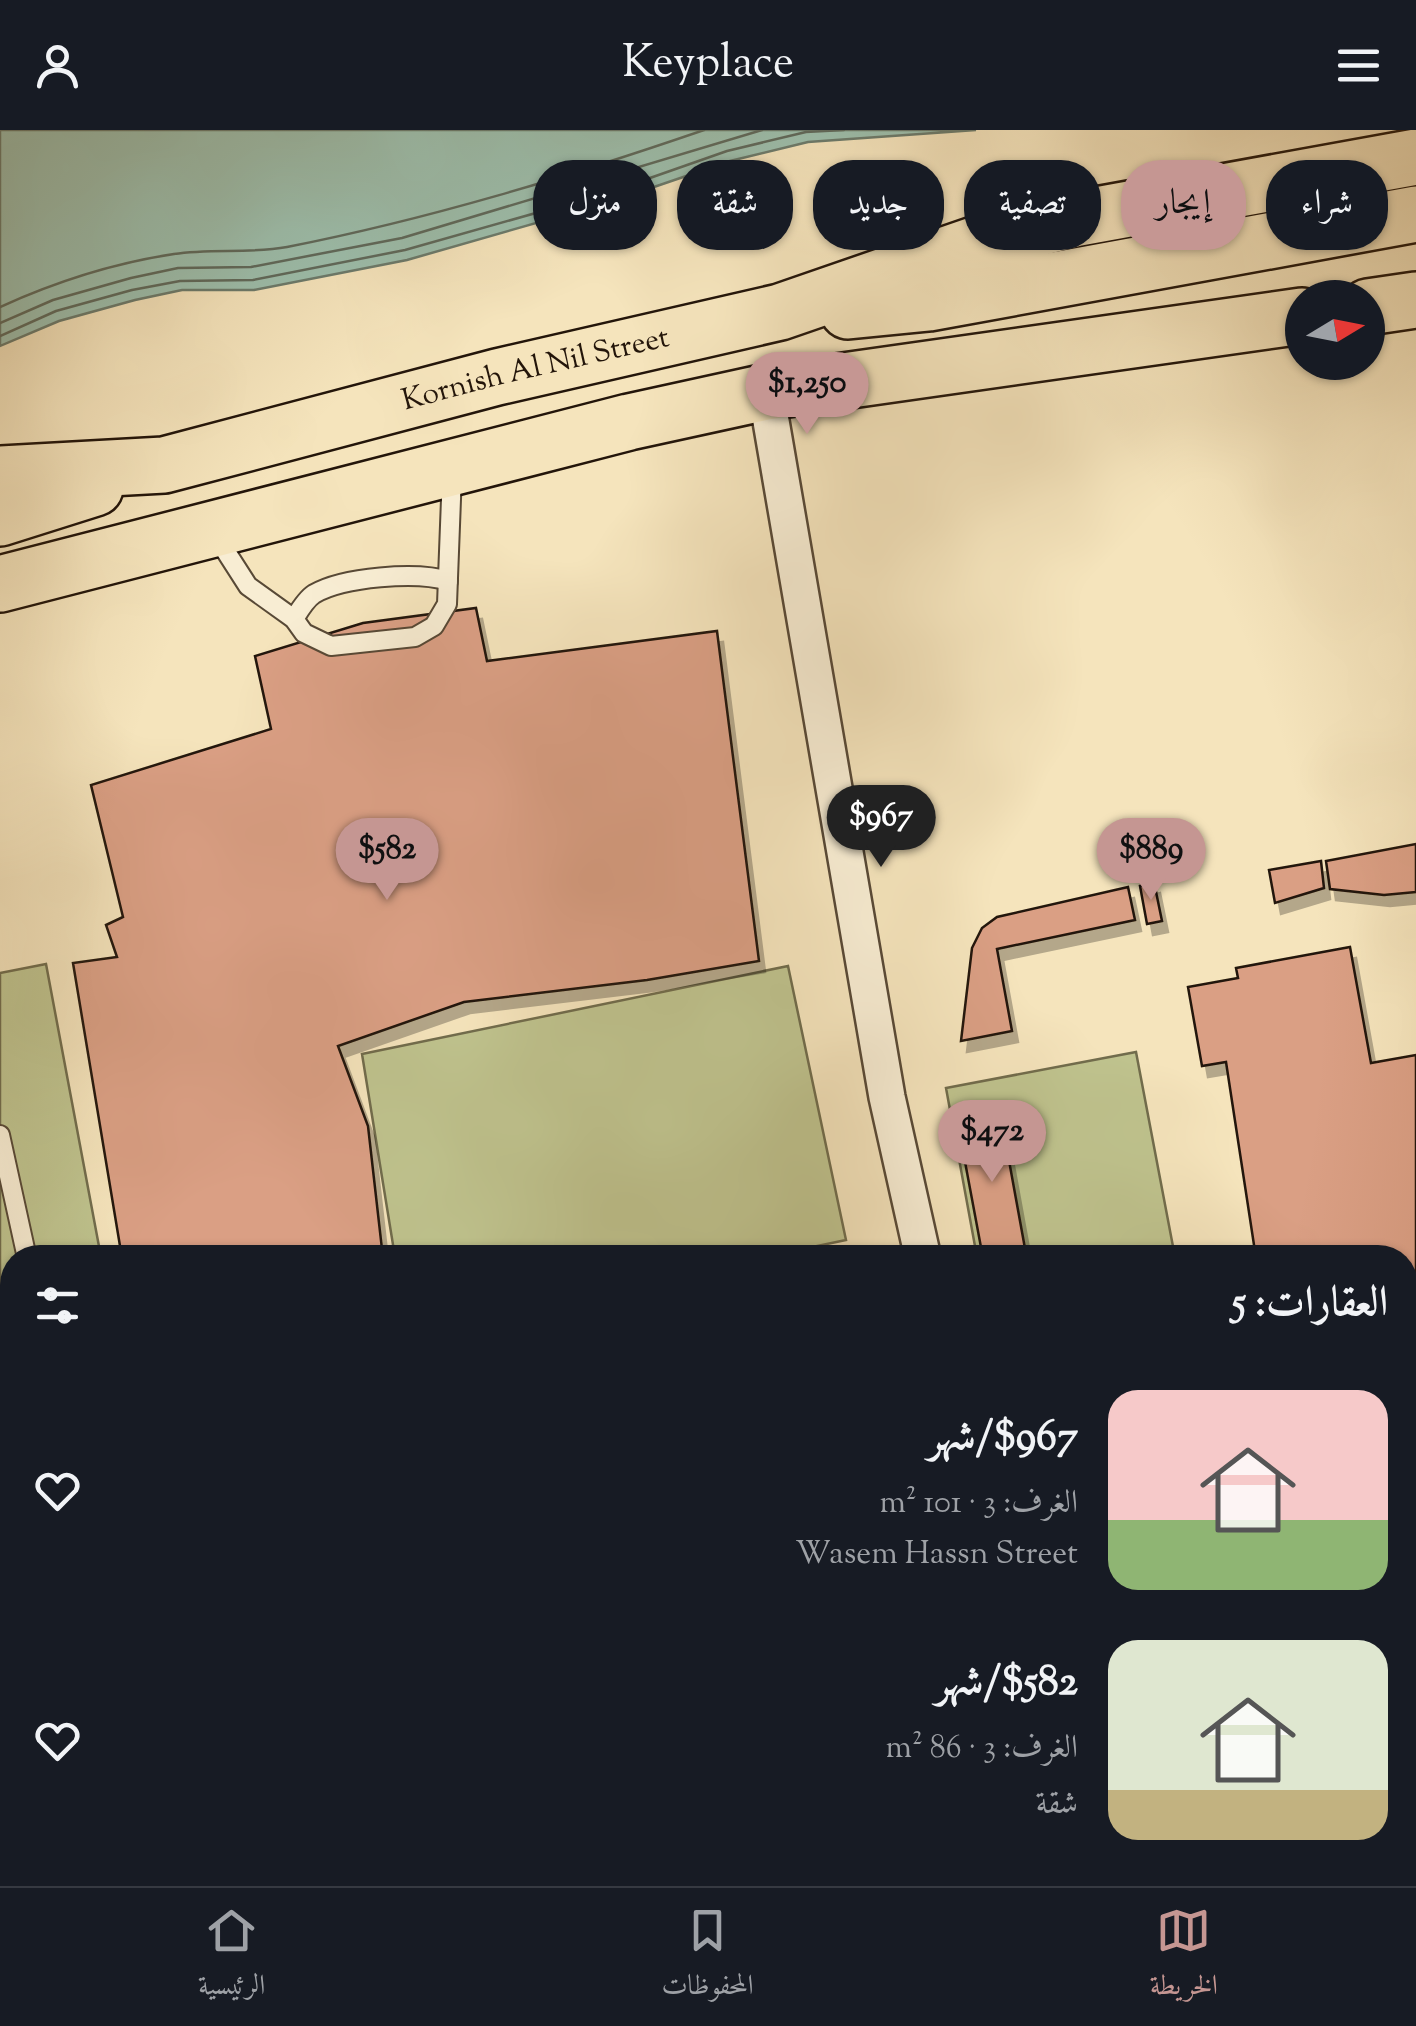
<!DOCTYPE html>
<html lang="ar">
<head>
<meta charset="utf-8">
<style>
	:root { --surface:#171b24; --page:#20242c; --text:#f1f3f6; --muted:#9ea1a6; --line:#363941; --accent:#c59692 }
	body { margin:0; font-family:"Sorts Mill Goudy",Amiri,serif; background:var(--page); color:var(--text); direction:rtl; height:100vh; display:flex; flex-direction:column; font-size:38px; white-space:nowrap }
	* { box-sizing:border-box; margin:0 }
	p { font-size:32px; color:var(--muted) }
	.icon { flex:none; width:55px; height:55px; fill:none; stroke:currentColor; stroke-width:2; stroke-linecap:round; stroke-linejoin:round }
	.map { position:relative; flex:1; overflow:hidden; direction:ltr }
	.drawer { position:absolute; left:0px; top:1115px; width:1418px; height:642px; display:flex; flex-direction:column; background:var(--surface); border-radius:40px 40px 0 0; box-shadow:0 2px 8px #0004; direction:rtl }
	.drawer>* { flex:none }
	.hud { position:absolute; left:30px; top:30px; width:1358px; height:90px; direction:rtl; display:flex; gap:20px }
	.needle { width:65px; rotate:80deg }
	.fabs { position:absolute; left:1285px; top:150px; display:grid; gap:20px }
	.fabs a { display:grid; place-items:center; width:100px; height:100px; border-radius:50%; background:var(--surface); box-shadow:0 2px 8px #0004; font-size:50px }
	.price { position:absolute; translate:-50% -85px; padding:0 22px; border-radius:35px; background:var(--accent); color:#111; font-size:32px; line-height:65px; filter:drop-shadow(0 2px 5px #0008) }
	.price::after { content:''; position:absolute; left:50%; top:60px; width:30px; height:22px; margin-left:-15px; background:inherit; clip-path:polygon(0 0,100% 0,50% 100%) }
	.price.on { background:#222; color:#fff }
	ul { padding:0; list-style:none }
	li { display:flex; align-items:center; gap:30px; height:250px; padding:0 30px }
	li span { display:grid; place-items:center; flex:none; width:280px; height:200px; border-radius:30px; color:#555 }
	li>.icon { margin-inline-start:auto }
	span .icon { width:120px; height:120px; fill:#fffc; stroke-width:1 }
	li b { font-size:42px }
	h2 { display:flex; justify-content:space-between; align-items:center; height:120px; padding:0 30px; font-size:42px }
	.tag { padding:0 35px; border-radius:40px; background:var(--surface); box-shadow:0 2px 8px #0004; font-size:35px; line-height:90px }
	.tag.on { background:var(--accent); color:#111 }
	header { display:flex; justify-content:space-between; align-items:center; height:130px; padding:0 30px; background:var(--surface); font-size:45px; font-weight:600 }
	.tabs { display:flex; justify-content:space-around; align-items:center; height:140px; border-top:2px solid var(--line); background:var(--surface); font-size:28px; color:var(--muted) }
	.tabs a { display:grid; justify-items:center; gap:5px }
	.tabs .on { color:var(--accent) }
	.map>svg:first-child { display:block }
	.green { fill:#bfc38e; stroke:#716c4c; stroke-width:2.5 }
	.water { fill:#9dbfad; stroke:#6c7b6c; stroke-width:2.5 }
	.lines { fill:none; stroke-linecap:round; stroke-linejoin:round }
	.shore { stroke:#606a5c; stroke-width:2.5 }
	.building { fill:#da9f84; stroke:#23150a; stroke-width:2.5; filter:url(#shadow) }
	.service-casing { stroke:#584936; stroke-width:22 }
	.minor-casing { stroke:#584936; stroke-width:40 }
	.primary-casing { stroke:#23150a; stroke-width:60 }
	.trunk-casing { stroke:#23150a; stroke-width:60 }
	.service { stroke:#f8edd3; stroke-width:18 }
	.minor { stroke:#f8edd3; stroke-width:35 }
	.primary { stroke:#f5e4bc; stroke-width:55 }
	.trunk { stroke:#f5e4bc; stroke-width:55 }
	.labels { text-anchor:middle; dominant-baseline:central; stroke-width:8; stroke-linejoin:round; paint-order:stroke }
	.street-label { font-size:30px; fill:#23150a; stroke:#f8edd3 }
</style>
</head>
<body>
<header><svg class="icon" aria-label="menu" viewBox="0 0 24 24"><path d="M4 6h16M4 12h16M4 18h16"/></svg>Keyplace<svg class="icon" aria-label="person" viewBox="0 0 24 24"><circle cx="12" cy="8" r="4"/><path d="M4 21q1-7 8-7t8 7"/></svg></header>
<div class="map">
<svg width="1416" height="1756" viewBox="0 0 1416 1756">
	<defs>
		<filter id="shadow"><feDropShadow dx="6" dy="11" stdDeviation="0" flood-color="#0004"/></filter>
	</defs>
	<rect width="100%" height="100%" fill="#f5e4bc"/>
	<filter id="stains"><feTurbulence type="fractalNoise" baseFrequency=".002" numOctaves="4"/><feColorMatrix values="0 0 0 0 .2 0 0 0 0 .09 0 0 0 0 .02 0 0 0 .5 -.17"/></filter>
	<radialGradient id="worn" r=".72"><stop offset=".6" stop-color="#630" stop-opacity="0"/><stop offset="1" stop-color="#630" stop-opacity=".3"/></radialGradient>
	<g class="green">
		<path d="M46 834 101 1127 12 1128V1261L0 1263V843Z"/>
		<path d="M788 836 846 1110 760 1128 395 1127 362 924Z"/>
		<path d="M1136 922 1175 1127H977L946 958Z"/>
	</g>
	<path class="water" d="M0 0H976L808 12 730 31 613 71 407 130 254 160H182L135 170 59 191 0 216Z"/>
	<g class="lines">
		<g class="shore">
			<path d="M0 177C55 152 114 133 174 124 211 118 249 124 287 117 429 89 567 47 704 0"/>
			<path d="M0 193 53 170 131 148 178 138 251 137 402 108 762 0"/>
			<path d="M0 206 56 181 132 160 180 151 253 150 405 120 610 62 727 21 806 2 844 0"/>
		</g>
	</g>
	<g class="building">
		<path d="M476 478 487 531 717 501 759 831 647 850 464 872 338 916 368 996 383 1128H122L73 833 117 827 106 795 123 787 91 655 271 599 255 526 363 493Z"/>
		<path d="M1416 714V762L1384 765 1330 759 1326 731Z"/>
		<path d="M1321 731 1324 758 1275 773 1269 740Z"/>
		<path d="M1154 752 1162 791 1147 794 1140 756Z"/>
		<path d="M1128 757 1135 790 997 819 1012 901 961 911 972 818 982 798 997 787Z"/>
		<path d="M1350 817 1371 933 1416 925V1450L1405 1452V1128H1256L1226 932 1202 936 1188 857 1238 848 1236 838Z"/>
		<path d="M1000 981 1026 1124 983 1128 957 989Z"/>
		<path d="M1416 1690V1756H1397L1395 1745H1405V1692Z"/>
		<path d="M1280 1745H1380L1384 1756H1259Z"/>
	</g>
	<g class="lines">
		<g class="service-casing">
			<g id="service">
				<path d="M214 403 248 456 294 489 304 503 331 516 415 507 434 496 447 474 452 343"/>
				<path d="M294 489C299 481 306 469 314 464 343 447 417 441 448 451"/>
				<path d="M0 1005 27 1128"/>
				<path d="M0 1411 12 1408"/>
				<path d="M0 1450 12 1447"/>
				<path d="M0 1498 12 1487"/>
				<path d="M681 1756 687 1745"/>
				<path d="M712 1756 715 1745"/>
			</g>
		</g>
		<g class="minor-casing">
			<path id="minor" d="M766 262 887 967 923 1128"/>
		</g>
		<g class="primary-casing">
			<g id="primary">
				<path d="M1405 1576 1416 1574"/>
				<path d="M1405 1647 1416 1646"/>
				<path d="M806 1756 822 1745"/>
				<path d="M1092 1756 1114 1745"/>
			</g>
		</g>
		<g class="trunk-casing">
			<g id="trunk">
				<path d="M1368 177 1416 170"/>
				<path d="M848 181 929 173 1416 84"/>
				<path id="s1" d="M0 344 164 335 497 247 780 182 980 113 1074 89 1416 27"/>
				<path d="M0 388 95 358"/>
				<path d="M0 454 629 292 766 262 1302 186"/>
			</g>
		</g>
		<use href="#service" class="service"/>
		<use href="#minor" class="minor"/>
		<use href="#primary" class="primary"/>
		<use href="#trunk" class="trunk"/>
	</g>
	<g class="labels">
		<g class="street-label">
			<text stroke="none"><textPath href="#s1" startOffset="548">Kornish Al Nil Street</textPath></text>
		</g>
	</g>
	<rect width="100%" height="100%" filter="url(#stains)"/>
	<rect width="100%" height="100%" fill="url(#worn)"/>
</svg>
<div class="fabs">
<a><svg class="needle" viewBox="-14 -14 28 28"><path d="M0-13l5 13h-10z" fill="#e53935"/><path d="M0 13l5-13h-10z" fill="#9ea1a6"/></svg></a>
</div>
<b class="price" style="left:807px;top:307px">$1,250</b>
<b class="price on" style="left:881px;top:740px">$967</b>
<b class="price" style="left:387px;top:773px">$582</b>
<b class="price" style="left:1151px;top:773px">$889</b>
<b class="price" style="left:992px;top:1055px">$472</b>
<div class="hud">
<a class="tag">شراء</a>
<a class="tag on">إيجار</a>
<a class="tag">تصفية</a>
<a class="tag">جديد</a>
<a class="tag">شقة</a>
<a class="tag">منزل</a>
</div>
<section class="drawer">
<h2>العقارات: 5<svg class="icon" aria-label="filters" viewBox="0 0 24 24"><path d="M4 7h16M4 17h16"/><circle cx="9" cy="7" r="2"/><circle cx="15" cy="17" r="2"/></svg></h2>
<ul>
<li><span style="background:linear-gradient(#f6c9c9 65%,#8fb573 0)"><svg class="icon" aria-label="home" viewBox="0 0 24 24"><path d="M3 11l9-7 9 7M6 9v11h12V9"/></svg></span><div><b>$967/شهر</b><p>الغرف: 3 · 101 m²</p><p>Wasem Hassn Street</p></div><svg class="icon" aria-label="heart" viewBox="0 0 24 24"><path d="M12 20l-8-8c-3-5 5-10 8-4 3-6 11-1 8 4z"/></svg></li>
<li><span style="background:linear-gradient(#dfe7d0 75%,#c2b280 0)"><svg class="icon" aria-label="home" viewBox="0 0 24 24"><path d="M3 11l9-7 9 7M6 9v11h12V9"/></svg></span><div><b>$582/شهر</b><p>الغرف: 3 · 86 m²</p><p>شقة</p></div><svg class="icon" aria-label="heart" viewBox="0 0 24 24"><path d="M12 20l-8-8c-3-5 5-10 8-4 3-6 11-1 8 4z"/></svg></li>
</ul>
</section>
</div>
<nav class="tabs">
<a class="on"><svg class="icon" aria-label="map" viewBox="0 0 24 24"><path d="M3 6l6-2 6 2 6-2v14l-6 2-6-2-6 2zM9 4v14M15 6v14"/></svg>الخريطة</a>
<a><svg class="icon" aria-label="saved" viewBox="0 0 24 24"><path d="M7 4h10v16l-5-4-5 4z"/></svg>المحفوظات</a>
<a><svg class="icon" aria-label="home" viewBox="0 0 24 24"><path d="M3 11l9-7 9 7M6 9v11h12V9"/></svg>الرئيسية</a>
</nav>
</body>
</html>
